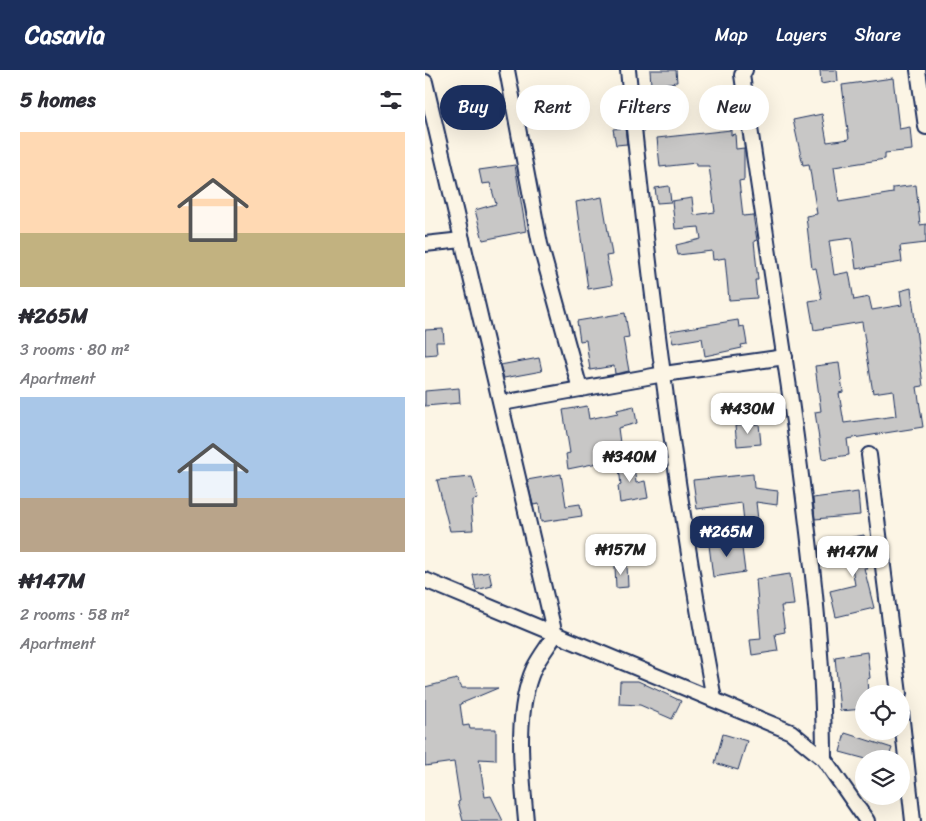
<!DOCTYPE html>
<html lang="en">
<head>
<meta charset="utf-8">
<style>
	:root { --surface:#fff; --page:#f7f7f7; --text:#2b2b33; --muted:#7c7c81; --accent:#1b2f5e }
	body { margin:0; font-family:Sriracha,sans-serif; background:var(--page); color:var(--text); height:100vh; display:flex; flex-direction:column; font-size:19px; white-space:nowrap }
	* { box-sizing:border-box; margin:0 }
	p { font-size:16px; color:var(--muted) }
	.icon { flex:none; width:28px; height:28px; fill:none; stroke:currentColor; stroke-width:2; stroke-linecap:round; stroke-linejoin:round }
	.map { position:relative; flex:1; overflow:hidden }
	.panel { display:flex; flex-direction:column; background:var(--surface); width:425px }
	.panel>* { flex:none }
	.guide { position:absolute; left:15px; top:15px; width:410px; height:45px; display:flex; gap:10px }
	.buttons { position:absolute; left:430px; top:615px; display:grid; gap:10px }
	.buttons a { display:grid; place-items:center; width:55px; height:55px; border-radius:50%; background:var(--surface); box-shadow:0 5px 20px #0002; font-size:25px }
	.price { position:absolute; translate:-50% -42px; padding:0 11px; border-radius:10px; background:#fff; color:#222; font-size:16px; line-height:32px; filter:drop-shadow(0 1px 2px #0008) }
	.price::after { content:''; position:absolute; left:50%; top:30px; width:15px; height:11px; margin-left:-8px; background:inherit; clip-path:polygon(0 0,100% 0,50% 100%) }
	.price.on { background:var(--accent); color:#fff }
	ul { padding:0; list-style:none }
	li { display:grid; align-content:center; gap:10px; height:265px; padding:0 20px }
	li span { display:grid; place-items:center; height:155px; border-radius:0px; color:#555 }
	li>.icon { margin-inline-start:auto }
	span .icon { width:90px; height:90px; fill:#fffc; stroke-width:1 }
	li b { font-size:21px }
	h2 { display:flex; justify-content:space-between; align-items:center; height:60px; padding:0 20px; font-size:21px }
	.pill { padding:0 18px; border-radius:22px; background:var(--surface); box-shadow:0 5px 20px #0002; font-size:18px; line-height:45px }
	.pill.on { background:var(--accent); color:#fff }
	header { display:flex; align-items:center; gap:30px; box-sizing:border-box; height:70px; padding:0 25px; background:var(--accent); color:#fff }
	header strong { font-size:24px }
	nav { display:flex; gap:28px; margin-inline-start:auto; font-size:18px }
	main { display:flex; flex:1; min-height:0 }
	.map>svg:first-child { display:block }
	.building { fill:#c8c7c6; stroke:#1b2f5e }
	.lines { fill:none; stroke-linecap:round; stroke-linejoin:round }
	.street-casing { stroke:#1b2f5e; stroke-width:18 }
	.street { stroke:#fcf5e5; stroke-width:14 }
</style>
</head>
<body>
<header>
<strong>Casavia</strong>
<nav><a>Map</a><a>Layers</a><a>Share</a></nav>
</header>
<main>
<section class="panel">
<h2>5 homes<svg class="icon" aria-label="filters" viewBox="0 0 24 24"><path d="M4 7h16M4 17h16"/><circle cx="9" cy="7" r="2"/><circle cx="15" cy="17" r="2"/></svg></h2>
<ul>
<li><span style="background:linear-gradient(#ffd9b3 65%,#c2b280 0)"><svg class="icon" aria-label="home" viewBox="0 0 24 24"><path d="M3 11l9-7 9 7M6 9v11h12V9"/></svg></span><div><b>₦265M</b><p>3 rooms · 80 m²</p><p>Apartment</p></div></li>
<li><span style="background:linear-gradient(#a9c7e8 65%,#b9a48a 0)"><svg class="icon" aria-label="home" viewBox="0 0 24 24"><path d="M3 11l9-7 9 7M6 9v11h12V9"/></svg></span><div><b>₦147M</b><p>2 rooms · 58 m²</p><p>Apartment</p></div></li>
</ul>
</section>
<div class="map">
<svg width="501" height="751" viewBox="0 0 501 751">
	<rect width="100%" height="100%" fill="#fcf5e5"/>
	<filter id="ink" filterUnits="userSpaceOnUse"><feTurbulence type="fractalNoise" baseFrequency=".02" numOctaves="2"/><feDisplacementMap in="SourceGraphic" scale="10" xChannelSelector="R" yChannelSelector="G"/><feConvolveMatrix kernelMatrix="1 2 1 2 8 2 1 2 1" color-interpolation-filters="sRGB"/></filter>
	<g filter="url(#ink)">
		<g class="building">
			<path d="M225 0H251L252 12 226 15Z"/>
			<path d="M395 0H412L413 11 396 14Z"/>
			<path d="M468 8 474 59 485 57 487 80 460 83V89L409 97 414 132 468 123V118L491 115 495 155 501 154V173L475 176 477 192 431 199 427 168 404 171 409 205 424 202 429 230 444 227 447 240 477 235 475 221 486 218 498 316 492 317 498 357 422 369 424 385 397 389 390 342 396 341 390 296 414 293 418 322 414 323 419 353 471 346 468 320 448 323 437 252 389 260 384 231 397 229 391 198 387 199 381 146 392 144 384 94 378 95 368 50 397 44 402 72 424 69 417 15Z"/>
			<path d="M200 58 202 74 191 75 188 59Z"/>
			<path d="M306 60V65L310 64 311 79 319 78V110L314 111 318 146 328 145 332 170 329 171 333 210H330L332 228 304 230 300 188 288 190 287 181 253 185 251 175 276 169 274 157 250 159 247 131 267 128 269 145 290 142 284 96H271V93L235 97 232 68Z"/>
			<path d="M90 95 101 161 58 170 50 140 71 134 65 113 57 114 54 100Z"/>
			<path d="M244 116 246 132 232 133 230 118Z"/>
			<path d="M177 127 187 185 181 186 187 215 163 219 151 132Z"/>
			<path d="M200 243 204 267 198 268 204 301 190 304 189 296 165 300 161 270 155 271 152 251Z"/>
			<path d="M313 250 314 257 319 256 322 274 316 275 317 278 280 286 277 268 248 273 245 261Z"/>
			<path d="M18 259 19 272H11L12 284 0 285V260Z"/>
			<path d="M114 288 117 301 79 308 75 295Z"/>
			<path d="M34 318 35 333 0 336V321Z"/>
			<path d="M162 336 164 349 193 343 192 340 209 336 212 353 193 358 197 388 143 399 141 384 145 383 138 340Z"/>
			<path d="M334 354 336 374 312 376 310 356Z"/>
			<path d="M208 388 211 413 220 411 223 428 195 433 193 416 196 415 193 390Z"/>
			<path d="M136 404 141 436 155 434 157 446 116 452 114 434 108 435 102 410Z"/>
			<path d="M328 404 329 418 353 421 352 435 331 432 334 459 320 461 317 433 272 439 268 410Z"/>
			<path d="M47 407 53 429 48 430V436L46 437 48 460 25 461 12 410Z"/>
			<path d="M433 422 435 445 390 449 388 428Z"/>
			<path d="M439 465 443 483 439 484 442 498H439L449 538 411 547 405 521 430 515 425 486 410 489 407 471Z"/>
			<path d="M316 470 320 502 288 507 284 475Z"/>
			<path d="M202 495 203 517 191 518 190 496Z"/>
			<path d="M64 502 67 516 51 520 48 505Z"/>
			<path d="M365 504 369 535 356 536 360 562 350 564 353 581 327 585 325 570 336 569 331 509Z"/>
			<path d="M442 582 445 608 442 609 443 624H439V639L415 641 410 587Z"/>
			<path d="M32 609 37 618H73L35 634 38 656 44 655 45 659H71V690L54 689 60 727 66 726 78 751H38L33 732 35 731 29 692 0 696V617Z"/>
			<path d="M195 611H213L256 631 247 649 215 635 194 634Z"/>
			<path d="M420 663 467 678 463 689H441L415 682Z"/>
			<path d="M298 664 322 671 313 700 290 693Z"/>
		</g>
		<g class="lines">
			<g class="street-casing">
				<g id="street">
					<path d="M82 0 115 174 155 319"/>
					<path d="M203 0C224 210 250 421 289 629"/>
					<path d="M320 0 317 5C336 125 354 246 371 367 385 474 399 581 399 689"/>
					<path d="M493 0 501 57"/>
					<path d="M0 12 130 565C124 575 115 586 109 598 89 642 97 704 101 751"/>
					<path d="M0 174 37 170"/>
					<path d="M77 333 239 304 360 287"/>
					<path d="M444 385 474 624"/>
					<path d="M0 510 366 662 399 689 442 751"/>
					<path d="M476 642 488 751"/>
				</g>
			</g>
			<use href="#street" class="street"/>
		</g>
	</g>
</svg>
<div class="buttons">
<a><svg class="icon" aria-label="locate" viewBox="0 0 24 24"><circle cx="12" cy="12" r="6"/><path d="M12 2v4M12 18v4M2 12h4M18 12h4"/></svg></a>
<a><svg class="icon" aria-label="layers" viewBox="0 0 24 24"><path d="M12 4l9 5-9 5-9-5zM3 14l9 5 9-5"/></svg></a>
</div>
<b class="price" style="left:323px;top:365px">₦430M</b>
<b class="price" style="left:205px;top:413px">₦340M</b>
<b class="price on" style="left:302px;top:488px">₦265M</b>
<b class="price" style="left:196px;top:506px">₦157M</b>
<b class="price" style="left:428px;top:508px">₦147M</b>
<div class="guide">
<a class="pill on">Buy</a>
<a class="pill">Rent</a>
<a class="pill">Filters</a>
<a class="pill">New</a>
</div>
</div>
</main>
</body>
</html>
